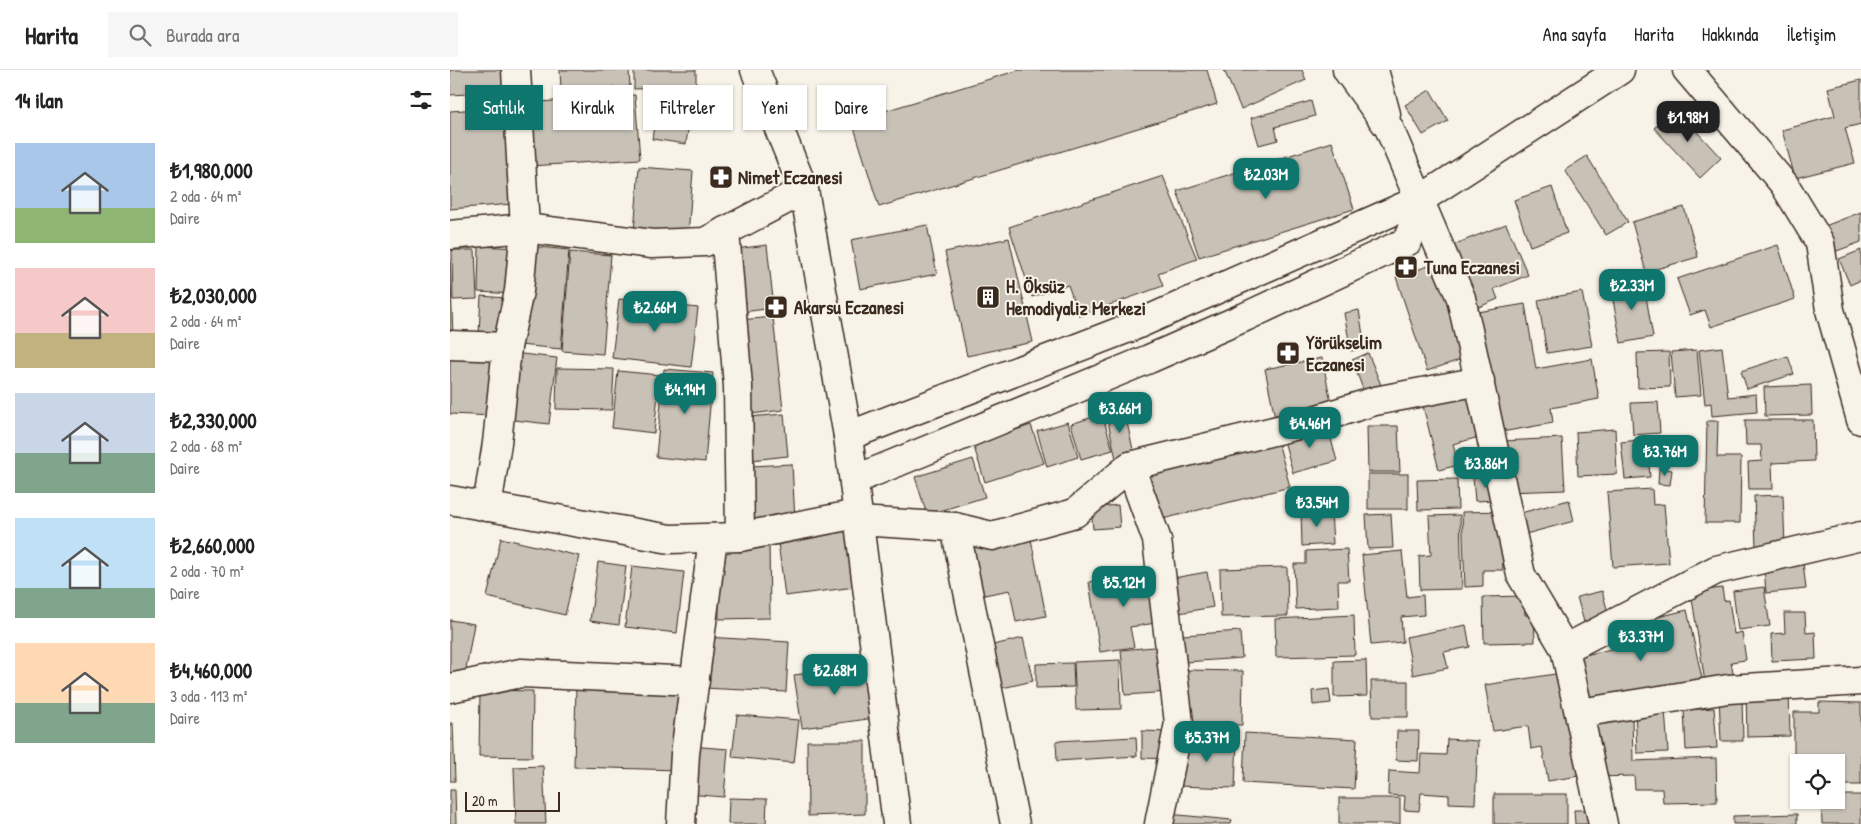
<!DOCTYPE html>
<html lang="tr">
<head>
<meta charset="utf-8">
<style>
	:root { --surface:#fff; --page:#f6f6f6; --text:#222; --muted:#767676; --line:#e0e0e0; --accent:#0f766e }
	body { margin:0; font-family:"Patrick Hand",sans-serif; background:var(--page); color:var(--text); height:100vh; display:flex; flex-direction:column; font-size:19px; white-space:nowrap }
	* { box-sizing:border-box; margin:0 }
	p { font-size:16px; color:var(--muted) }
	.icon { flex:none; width:28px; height:28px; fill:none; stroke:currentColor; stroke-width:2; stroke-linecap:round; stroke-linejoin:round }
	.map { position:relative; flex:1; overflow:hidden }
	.details { display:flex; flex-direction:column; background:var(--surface); width:450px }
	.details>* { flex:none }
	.hud { position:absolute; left:15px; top:15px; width:475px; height:45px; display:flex; gap:10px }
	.tools { position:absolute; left:1340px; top:684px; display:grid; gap:10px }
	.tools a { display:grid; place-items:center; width:55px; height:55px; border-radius:0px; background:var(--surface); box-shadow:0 1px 4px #0004; font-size:25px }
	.scale { position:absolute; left:15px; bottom:12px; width:95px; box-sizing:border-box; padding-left:5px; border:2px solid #3b2a1e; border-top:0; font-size:14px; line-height:18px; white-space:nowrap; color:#3b2a1e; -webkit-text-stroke:4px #f7f3e8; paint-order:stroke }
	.price { position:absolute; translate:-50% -42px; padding:0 11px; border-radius:10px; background:var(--accent); color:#fff; font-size:16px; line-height:32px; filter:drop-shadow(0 1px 2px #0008) }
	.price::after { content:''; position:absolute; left:50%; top:30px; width:15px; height:11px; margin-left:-8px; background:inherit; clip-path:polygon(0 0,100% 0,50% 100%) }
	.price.on { background:#222; color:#fff }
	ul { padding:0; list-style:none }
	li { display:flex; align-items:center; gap:15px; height:125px; padding:0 15px }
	li span { display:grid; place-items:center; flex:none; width:140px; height:100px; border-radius:0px; color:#555 }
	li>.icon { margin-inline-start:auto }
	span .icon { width:60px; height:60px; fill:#fffc; stroke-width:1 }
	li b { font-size:21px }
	h2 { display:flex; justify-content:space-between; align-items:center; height:60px; padding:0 15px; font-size:21px }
	.pill { padding:0 18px; border-radius:0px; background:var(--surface); box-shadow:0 1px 4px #0004; font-size:18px; line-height:45px }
	.pill.on { background:var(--accent); color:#fff }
	header { display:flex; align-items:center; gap:30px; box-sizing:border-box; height:70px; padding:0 25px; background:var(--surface); border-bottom:1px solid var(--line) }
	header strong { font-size:24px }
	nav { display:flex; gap:28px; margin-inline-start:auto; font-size:18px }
	.search { width:350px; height:45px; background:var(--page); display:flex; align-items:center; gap:12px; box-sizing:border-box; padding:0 18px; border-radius:0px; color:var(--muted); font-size:19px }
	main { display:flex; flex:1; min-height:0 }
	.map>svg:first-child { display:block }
	.building { fill:#c8c1b6; stroke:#3b2a1e }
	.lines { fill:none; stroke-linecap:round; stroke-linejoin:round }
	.minor-casing { stroke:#3b2a1e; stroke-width:31 }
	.tertiary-casing { stroke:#3b2a1e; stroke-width:31 }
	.minor { stroke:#f7f3e8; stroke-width:28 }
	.tertiary { stroke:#f7f3e8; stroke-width:28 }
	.labels { text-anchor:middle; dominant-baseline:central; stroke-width:4; stroke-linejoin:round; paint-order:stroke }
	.poi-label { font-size:19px; font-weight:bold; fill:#3b2a1e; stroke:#f7f3e8; text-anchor:start }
</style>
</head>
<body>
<header>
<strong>Harita</strong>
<div class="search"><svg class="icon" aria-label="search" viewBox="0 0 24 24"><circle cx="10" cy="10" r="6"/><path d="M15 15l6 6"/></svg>Burada ara</div>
<nav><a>Ana sayfa</a><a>Harita</a><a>Hakkında</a><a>İletişim</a></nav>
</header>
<main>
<section class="details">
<h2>14 ilan<svg class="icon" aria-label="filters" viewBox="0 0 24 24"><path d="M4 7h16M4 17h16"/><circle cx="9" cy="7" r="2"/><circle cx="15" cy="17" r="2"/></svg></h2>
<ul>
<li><span style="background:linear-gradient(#a9c7e8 65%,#8fb573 0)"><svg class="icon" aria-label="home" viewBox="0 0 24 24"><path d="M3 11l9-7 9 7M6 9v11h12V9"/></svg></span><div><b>₺1,980,000</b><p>2 oda · 64 m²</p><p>Daire</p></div></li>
<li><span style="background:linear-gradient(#f6c9c9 65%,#c2b280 0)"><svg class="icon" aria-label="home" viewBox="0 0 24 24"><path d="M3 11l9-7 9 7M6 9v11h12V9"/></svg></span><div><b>₺2,030,000</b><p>2 oda · 64 m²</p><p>Daire</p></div></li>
<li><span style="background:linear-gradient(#c9d6e8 60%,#7fa58c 0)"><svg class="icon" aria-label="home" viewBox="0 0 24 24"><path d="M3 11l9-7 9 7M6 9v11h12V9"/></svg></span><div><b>₺2,330,000</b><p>2 oda · 68 m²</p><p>Daire</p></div></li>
<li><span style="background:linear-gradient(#bfe0f5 70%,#7fa58c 0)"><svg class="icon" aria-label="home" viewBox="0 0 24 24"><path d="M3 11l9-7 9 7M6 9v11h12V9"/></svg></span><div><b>₺2,660,000</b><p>2 oda · 70 m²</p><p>Daire</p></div></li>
<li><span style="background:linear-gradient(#ffd9b3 60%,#7fa58c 0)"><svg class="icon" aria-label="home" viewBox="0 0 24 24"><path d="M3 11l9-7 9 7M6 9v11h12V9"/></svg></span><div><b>₺4,460,000</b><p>3 oda · 113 m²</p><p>Daire</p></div></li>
</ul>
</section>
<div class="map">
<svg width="1411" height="754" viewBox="0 0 1411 754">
	<rect width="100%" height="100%" fill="#f7f3e8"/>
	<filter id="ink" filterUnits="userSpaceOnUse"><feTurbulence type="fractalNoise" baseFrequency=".02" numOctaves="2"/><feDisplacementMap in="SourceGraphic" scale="10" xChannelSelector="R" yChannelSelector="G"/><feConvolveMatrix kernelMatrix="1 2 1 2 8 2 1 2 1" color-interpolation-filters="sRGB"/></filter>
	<g filter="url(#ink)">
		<g class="building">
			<path d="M0 0H52L54 22 0 25Z"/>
			<path d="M110 0H179L180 17 111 20Z"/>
			<path d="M184 0H246V17L184 19Z"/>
			<path d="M569 0H757L767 34 429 137 402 51Z"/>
			<path d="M774 0H852L856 10 791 39Z"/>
			<path d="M1411 10V54L1395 58 1405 93 1345 108 1332 60 1385 46 1378 18Z"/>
			<path d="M980 20 998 51 973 65 955 35Z"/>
			<path d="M185 25 190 89 81 96 77 33Z"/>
			<path d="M208 28 242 33 236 74 202 69Z"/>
			<path d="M861 31 865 46 825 57 828 70 809 75 801 48Z"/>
			<path d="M57 37 63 134 0 139V41Z"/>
			<path d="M1226 39 1271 88 1250 108 1204 58Z"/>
			<path d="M882 72 904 139 749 187 727 121Z"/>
			<path d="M1137 86 1178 152 1156 165 1115 100Z"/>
			<path d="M189 97 243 101 238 166 184 162Z"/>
			<path d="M713 106 747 189 708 203 713 216 629 246 618 215 582 227 559 157Z"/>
			<path d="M1102 117 1117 163 1080 176 1064 130Z"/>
			<path d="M1234 137 1248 187 1196 202 1182 152Z"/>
			<path d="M1411 142V172L1384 182 1375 156Z"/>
			<path d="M1056 154 1078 205 1044 219 1048 229 1024 239 998 177Z"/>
			<path d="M477 155 487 204 410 219 401 170Z"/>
			<path d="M559 168 583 272 517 286 495 182Z"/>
			<path d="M317 175 324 238 292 242 285 179Z"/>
			<path d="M1328 175 1345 229 1261 257 1255 240 1240 245 1227 209Z"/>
			<path d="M29 176 67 178 65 224 28 222Z"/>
			<path d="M78 176 119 180 111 279 69 275Z"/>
			<path d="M2 180H25L27 229 3 230Z"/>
			<path d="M1411 180V210L1400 215 1389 189Z"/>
			<path d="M120 182 161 185 153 284 112 281Z"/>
			<path d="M0 188 3 266H0Z"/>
			<path d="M990 192 1021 286 977 301 946 207Z"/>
			<path d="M1193 209 1203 267 1171 273 1160 214Z"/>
			<path d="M1132 222 1142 276 1097 283 1088 230Z"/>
			<path d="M31 226 56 228 53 264 29 263Z"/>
			<path d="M169 229 248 238 241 297 162 288Z"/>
			<path d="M1075 234 1086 299 1142 289 1149 329 1101 338 1103 353 1046 363 1022 243Z"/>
			<path d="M909 240 915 278 901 281 894 243Z"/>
			<path d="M323 247 333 340 301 344 290 250Z"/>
			<path d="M1272 277 1278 327 1306 324 1307 342 1262 346 1261 333 1255 334 1249 280Z"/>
			<path d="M1247 280 1251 325 1225 327 1221 282Z"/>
			<path d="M1219 282 1220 317 1188 318 1187 283Z"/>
			<path d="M63 283 107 288 99 354 55 349Z"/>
			<path d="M918 283 933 320 916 327 902 290Z"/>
			<path d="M0 286 47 287 44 346 0 344Z"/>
			<path d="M1338 286 1344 304 1297 319 1291 301Z"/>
			<path d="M872 288 882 337 825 348 815 299Z"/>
			<path d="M107 298 164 299 162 340 106 339Z"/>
			<path d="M214 299 263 303 255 392 206 387Z"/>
			<path d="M168 301 210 305 204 363 162 358Z"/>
			<path d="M1361 315 1362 345 1315 346 1314 317Z"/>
			<path d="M1023 323 1033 366 1003 374 1008 395 989 400 973 336Z"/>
			<path d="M1208 332 1210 363 1183 365 1181 333Z"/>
			<path d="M674 339 684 384 666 389 656 342Z"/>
			<path d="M334 344 338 386 301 390 298 347Z"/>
			<path d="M652 344 663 380 631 389 621 354Z"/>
			<path d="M1295 350H1363L1364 391 1322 393 1323 419H1299L1298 392 1312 391 1311 375H1296Z"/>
			<path d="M1257 351H1268L1267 387H1291L1290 453H1255Z"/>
			<path d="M618 352 628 387 597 397 587 361Z"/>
			<path d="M877 354 887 391 843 403 833 367Z"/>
			<path d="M581 355 594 393 535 412 523 374Z"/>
			<path d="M917 356H948L950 402H918Z"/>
			<path d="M1165 359 1167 404 1128 406 1126 362Z"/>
			<path d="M827 368 840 417 701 452 689 403Z"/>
			<path d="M1112 368 1115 420 1056 422 1053 371Z"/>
			<path d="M1197 369 1200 407 1175 409 1171 372Z"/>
			<path d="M523 389 535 427 477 445 465 407Z"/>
			<path d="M342 394 345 450 303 453 301 396Z"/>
			<path d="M1209 398 1222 400 1220 415 1208 414Z"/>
			<rect x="918" y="404" width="40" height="35"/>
			<path d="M1047 406 1049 430 1025 431 1023 408Z"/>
			<path d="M1007 409 1008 439 968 440 967 410Z"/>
			<path d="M1202 419 1203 435 1214 434 1219 493 1163 497 1157 422Z"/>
			<path d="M1333 425 1335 476H1306L1304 426Z"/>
			<path d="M1119 430 1124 451 1072 465 1067 444Z"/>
			<path d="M668 435 670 457 643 459 641 438Z"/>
			<path d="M881 441 883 474 852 476 851 442Z"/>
			<path d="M1050 441 1053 500H1033V516L1015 517 1012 442Z"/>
			<path d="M941 444 943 478 918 479 916 445Z"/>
			<path d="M1010 445 1012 519 970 520 969 486 981 485 979 446Z"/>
			<path d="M397 456 405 517 335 526 327 465Z"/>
			<path d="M580 464 596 546 566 552 560 520 529 526 519 475Z"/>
			<path d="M51 468 129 486 115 545 37 527Z"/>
			<path d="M319 469 320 548 269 549 268 470Z"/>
			<path d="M897 479 899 511H888L889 537 846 539 844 494H856V481Z"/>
			<path d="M952 481 957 527 973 525 974 545 951 547 953 572 921 575 912 485Z"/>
			<path d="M148 492 176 496 169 555 140 551Z"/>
			<path d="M1353 493 1356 519 1316 523 1314 497Z"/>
			<path d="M182 496 234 502 227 563 175 557Z"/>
			<path d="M837 497 838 546 771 547 770 499Z"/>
			<path d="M704 502 712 552 680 557 684 577 650 582 639 512Z"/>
			<path d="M757 502 763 537 718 545 712 510Z"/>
			<path d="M1314 517 1320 556 1288 560 1283 521Z"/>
			<path d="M1272 518 1274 531 1279 530 1284 564 1292 562 1296 590 1281 592 1285 614 1256 619 1241 522Z"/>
			<path d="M1152 521 1159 546 1134 552 1127 527Z"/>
			<path d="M1074 526 1075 545H1084L1085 572 1034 573 1033 527Z"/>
			<path d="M1237 540 1253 613 1134 637 1122 588 1170 577 1166 557Z"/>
			<path d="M1334 543H1355L1356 563 1365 562 1366 589 1322 591 1321 564 1335 563Z"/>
			<path d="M904 545 905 585 826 587 825 549Z"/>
			<path d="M0 550 24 554 14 610 0 608Z"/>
			<path d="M1016 555 1020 577 994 582 998 598 963 605 956 567Z"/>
			<path d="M790 561 792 588 735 592 733 565Z"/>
			<path d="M256 567 339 572 336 622 253 618Z"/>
			<path d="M573 568 583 611 548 619 539 576Z"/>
			<path d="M714 576 719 622 675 625 671 580Z"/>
			<path d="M670 590 671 639 626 640 624 592Z"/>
			<path d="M916 590 917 626 884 627V591Z"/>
			<path d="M623 593 624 617 586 618V594Z"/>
			<path d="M418 595 425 648 352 658 344 605Z"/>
			<path d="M737 600 793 601 792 655 735 654Z"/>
			<path d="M1118 602 1135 705 1098 711 1092 677 1081 679 1078 656 1043 661 1035 615Z"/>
			<path d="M921 611H958V647H922Z"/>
			<path d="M126 616 230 619 228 700 124 697Z"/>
			<path d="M879 619 881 633 863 635 862 621Z"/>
			<path d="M1339 619 1340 666 1297 667 1296 620Z"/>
			<path d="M30 620 83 621 82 687 29 686Z"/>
			<path d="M1292 626 1293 671H1271L1269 627Z"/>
			<path d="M1369 632 1411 633V715H1386V692H1349V703H1344V642H1369Z"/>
			<path d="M1264 638 1267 678 1236 680 1234 640Z"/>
			<path d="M1215 639 1218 682 1187 683 1185 640Z"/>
			<path d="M287 645 349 650 344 693 282 687Z"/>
			<path d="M1182 647 1183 691 1266 688 1267 732 1213 733 1212 719H1185L1184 706 1145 707 1143 648Z"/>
			<path d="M0 653H3L5 711H0Z"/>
			<path d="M692 661 720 662 719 689 692 688Z"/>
			<path d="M947 661H969L968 691 946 690Z"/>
			<path d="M795 663 907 669 904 719 793 713Z"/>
			<path d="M686 667 687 686 607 691 606 671Z"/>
			<path d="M729 667 787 669 785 718 727 716Z"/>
			<path d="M997 669 1028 671 1025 734 999 733V725L971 723 969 741 954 740 955 726 938 725 939 701 970 703 971 684 996 685Z"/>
			<path d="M357 671H415V744L358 746Z"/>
			<path d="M240 676 278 679 274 727 237 724Z"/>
			<path d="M93 696 96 754H66L64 697Z"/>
			<path d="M0 720H5L6 754H0Z"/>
			<rect x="1044" y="724" width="73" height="30"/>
			<path d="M1386 725H1411V754H1372L1371 730H1386Z"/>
			<path d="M279 728 317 729 316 754H278Z"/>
			<rect x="889" y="728" width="61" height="26"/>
			<path d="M1124 740H1147L1148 754H1125Z"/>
			<path d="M718 744 782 750 781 754H717Z"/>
			<path d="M1347 744V754H1283V746Z"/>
		</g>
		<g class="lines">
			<g class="minor-casing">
				<g id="minor">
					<path d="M897 0 939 58 1011 228 1071 505 1115 579 1153 754"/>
					<path d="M924 0 936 44"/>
					<path d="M1237 0 1334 114 1370 173 1380 240 1411 350"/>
					<path d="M275 161 288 316 290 467"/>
					<path d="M0 165 75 158 202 174 255 172 354 120"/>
					<path d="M0 275 57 277"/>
					<path d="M680 396 707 470 729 653 709 754"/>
					<path d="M37 437 47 373 57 277 69 221 75 158 66 0"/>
					<path d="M408 451 505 457 542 466 625 443 680 396 848 355 925 331 1030 311"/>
					<path d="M505 457 565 754"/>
					<path d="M1115 579 1266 500 1411 466"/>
					<path d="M0 618 71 603 245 611"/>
					<path d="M1130 643 1278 619 1411 611"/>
					<path d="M231 754 235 684 263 468"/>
				</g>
			</g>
			<g class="tertiary-casing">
				<g id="tertiary">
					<path d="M305 0 354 120 398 366 447 754"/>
					<path d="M398 366 684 256 971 129 1170 0"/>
					<path d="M404 410 699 289 795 247 958 171 971 129"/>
					<path d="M0 430 220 469 290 467 407 444"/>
				</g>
			</g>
			<use href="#minor" class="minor"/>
			<use href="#tertiary" class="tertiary"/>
		</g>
	</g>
	<defs>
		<g id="pharmacy-square" transform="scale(1.25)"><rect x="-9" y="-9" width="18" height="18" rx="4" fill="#3b2a1e" stroke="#f7f3e8"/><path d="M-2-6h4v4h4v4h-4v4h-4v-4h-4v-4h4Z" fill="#fff"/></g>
		<g id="building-square" transform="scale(1.25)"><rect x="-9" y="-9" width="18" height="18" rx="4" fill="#3b2a1e" stroke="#f7f3e8"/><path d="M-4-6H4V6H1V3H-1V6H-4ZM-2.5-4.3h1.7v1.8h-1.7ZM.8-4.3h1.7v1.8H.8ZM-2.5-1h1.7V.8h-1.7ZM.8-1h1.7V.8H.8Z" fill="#fff"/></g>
	</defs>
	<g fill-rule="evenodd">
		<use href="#pharmacy-square" x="271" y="107"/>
		<use href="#pharmacy-square" x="956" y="197"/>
		<use href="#building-square" x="538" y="227"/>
		<use href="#pharmacy-square" x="326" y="237"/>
		<use href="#pharmacy-square" x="838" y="283"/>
	</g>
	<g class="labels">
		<g class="poi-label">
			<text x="288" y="107">Nimet Eczanesi</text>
			<text x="974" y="197">Tuna Eczanesi</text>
			<text x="556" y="216">H. Öksüz<tspan x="556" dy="22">Hemodiyaliz Merkezi</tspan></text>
			<text x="344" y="237">Akarsu Eczanesi</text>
			<text x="856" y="272">Yörükselim<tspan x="856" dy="22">Eczanesi</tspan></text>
		</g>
	</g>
</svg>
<div class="tools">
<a><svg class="icon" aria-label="locate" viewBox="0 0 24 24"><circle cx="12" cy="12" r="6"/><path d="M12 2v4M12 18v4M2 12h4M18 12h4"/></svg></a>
</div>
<div class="scale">20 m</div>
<b class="price on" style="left:1238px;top:73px">₺1.98M</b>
<b class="price" style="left:816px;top:130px">₺2.03M</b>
<b class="price" style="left:1182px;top:241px">₺2.33M</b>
<b class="price" style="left:205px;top:263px">₺2.66M</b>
<b class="price" style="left:235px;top:345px">₺4.14M</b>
<b class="price" style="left:670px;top:364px">₺3.66M</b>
<b class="price" style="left:860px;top:379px">₺4.46M</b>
<b class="price" style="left:1215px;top:407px">₺3.76M</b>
<b class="price" style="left:1036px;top:419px">₺3.86M</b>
<b class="price" style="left:867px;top:458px">₺3.54M</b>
<b class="price" style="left:674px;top:538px">₺5.12M</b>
<b class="price" style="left:1191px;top:592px">₺3.37M</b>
<b class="price" style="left:385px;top:626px">₺2.68M</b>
<b class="price" style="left:757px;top:693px">₺5.37M</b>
<div class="hud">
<a class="pill on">Satılık</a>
<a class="pill">Kiralık</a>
<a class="pill">Filtreler</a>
<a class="pill">Yeni</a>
<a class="pill">Daire</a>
</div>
</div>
</main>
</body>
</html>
